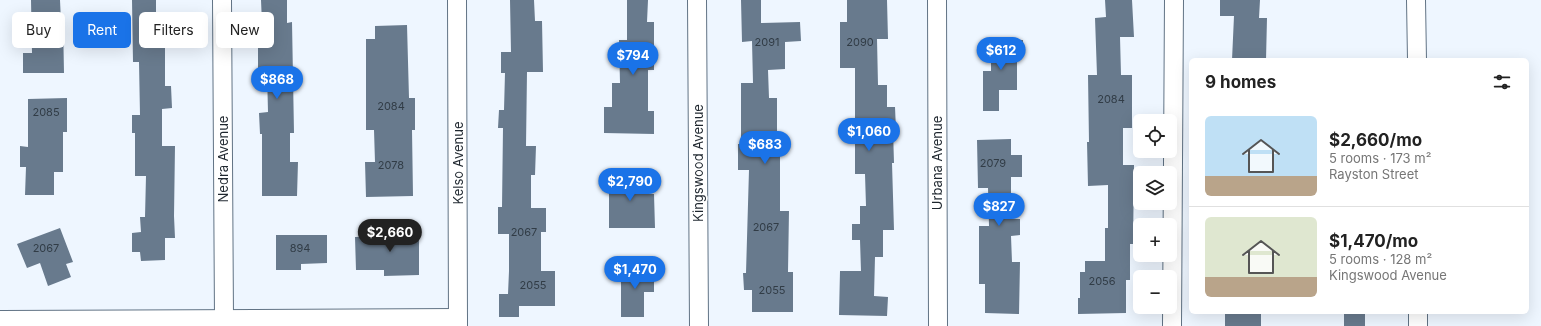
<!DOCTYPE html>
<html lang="en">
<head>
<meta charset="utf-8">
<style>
	:root { --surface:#fff; --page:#f2f2f2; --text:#222; --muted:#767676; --line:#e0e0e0; --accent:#1a73e8 }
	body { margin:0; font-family:Inter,sans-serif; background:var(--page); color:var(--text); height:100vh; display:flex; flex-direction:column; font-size:15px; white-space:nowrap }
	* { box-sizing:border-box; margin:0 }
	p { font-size:13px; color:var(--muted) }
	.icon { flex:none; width:22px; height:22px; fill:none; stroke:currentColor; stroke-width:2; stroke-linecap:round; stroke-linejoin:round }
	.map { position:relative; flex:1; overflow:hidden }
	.sheet { position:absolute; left:1189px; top:58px; width:340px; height:256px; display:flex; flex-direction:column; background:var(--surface); border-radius:6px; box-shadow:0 4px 16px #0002 }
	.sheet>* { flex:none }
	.guide { position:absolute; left:12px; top:12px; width:380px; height:36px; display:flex; gap:8px }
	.controls { position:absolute; left:1133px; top:114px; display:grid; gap:8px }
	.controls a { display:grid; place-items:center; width:44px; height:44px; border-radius:6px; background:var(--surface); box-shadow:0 4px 16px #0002; font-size:20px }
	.price { position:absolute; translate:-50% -34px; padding:0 9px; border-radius:14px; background:var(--accent); color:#fff; font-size:13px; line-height:26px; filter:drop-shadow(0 1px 2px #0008) }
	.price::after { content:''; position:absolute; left:50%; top:24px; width:12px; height:9px; margin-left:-6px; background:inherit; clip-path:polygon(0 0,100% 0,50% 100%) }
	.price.selected { background:#222; color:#fff }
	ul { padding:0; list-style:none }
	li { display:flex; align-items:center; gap:12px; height:100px; padding:0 16px }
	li+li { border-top:1px solid var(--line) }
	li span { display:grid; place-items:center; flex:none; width:112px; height:80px; border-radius:6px; color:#555 }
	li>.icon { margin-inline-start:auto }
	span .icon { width:48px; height:48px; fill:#fffc; stroke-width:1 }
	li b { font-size:17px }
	h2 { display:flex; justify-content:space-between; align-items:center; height:48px; padding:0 16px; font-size:17px }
	.pill { padding:0 14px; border-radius:6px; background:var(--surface); box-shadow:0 4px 16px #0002; font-size:14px; line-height:36px }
	.pill.selected { background:var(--accent); color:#fff }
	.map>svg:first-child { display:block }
	.building { fill:#687a8d }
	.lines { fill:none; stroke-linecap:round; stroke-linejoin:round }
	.street-casing { stroke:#617385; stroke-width:20 }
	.street { stroke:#fff; stroke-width:18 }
	.labels { text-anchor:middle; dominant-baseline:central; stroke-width:3.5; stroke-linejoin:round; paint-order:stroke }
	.number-label { font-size:11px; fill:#313c46 }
	.street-label { font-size:13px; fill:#1f272f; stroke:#fff }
</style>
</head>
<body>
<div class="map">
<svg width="1541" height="326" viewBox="0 0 1541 326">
	<rect width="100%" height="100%" fill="#eef6ff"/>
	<g class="building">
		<path d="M31 0H60L61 22H63L64 73H23V53H32Z"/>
		<path d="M132 0H156V22H173V48H165V86H171L172 108 162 109V146H175L174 216 175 238H165V260L141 261 140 252H132V233L141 232 140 217H145L146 176H135V133H132V115H140L139 62H133Z"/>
		<path d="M261 0H287V23L292 22 294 133H290V162H298L297 196H262V134H260L259 113 268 112 267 72H258V23H262Z"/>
		<path d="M510 0H534L535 21H542L543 72H527L526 146H536L535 175H531V208H546V232H541V271H555V306H519V317H499V294H508L509 271V234H498V207H502L503 128H498L499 110H504L505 73H501V52H511Z"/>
		<path d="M627 0H648L647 22H654V70H648V111H654V134L604 133V107H612V83H620L619 40H627Z"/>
		<path d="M741 0H761V23L800 22 801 41 785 42V69L768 70 769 98H777V144H780V211H789L788 272H793V312H752V290H744L743 273H746L749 170H738V144H741V83H753L752 41 742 42Z"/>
		<path d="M847 0H887L888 39H877L878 85H887V107H895L896 130H893L894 163H892L894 230H883V257H875L874 296 888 297 887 316 839 315 840 271H861L860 240H852V224H860V206H866L865 174H855V68H840V22H847Z"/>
		<path d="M1105 0H1132L1134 37H1120L1121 75H1132V128H1123V165H1134L1133 244H1130V280H1126V313L1078 314V298H1080V272H1085V261H1105V228H1108V185L1088 186 1087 142H1089L1088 75H1097L1095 18 1106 17Z"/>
		<path d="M1220 0H1260L1259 18H1267L1266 60H1232L1234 16H1220Z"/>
		<path d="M407 25 409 98H415V130H412L413 196 366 197 365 162H375L374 130H366V39H375V26Z"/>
		<path d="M991 39 1023 40V56H1017V90H999V111H983V71H991Z"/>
		<path d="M67 98V132H63V172H54V195H25L26 167H20V146L28 147V99Z"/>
		<path d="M1011 139V155H1022V177H1011V219H1020V235L1011 236 1012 262H1020L1019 314 985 313V284H979V226H989L988 188H978L977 140Z"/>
		<path d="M609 173H647V194H654L655 228H609Z"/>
		<path d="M419 227V275L384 276V270H356L355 237 391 236V228Z"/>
		<path d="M60 228 73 262 66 264 71 277 48 286 40 263 27 268 17 244Z"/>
		<path d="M276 235H327V263L301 264V270H276Z"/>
		<path d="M621 268H654V292H644V317H621Z"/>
		<rect x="1225" y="312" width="36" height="14"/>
		<rect x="1344" y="312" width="21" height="14"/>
	</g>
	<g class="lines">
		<g class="street-casing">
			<g id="street">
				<path d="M222 0 224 319"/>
				<path d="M457 0 458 326"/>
				<path d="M697 0 699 326"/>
				<path d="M937 0 938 326"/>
				<path d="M1416 0 1417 60"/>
				<path d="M1418 312V326"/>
				<path d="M0 320 458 318"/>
				<path d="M1172 326 1174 0"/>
			</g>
		</g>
		<use href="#street" class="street"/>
	</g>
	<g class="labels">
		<g class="number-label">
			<text x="767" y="42">2091</text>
			<text x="860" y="42">2090</text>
			<text x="1111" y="99">2084</text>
			<text x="391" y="106">2084</text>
			<text x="46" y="112">2085</text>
			<text x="993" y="163">2079</text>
			<text x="391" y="165">2078</text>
			<text x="766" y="227">2067</text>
			<text x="524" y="232">2067</text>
			<text x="46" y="248">2067</text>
			<text x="300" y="248">894</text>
			<text x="1102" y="281">2056</text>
			<text x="533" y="285">2055</text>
			<text x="772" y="290">2055</text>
		</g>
		<g class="street-label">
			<text transform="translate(223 159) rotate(-90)">Nedra Avenue</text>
			<text transform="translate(458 163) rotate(-90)">Kelso Avenue</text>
			<text transform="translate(698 163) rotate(-90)">Kingswood Avenue</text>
			<text transform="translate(937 163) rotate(-90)">Urbana Avenue</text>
		</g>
	</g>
</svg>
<div class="controls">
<a><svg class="icon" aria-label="locate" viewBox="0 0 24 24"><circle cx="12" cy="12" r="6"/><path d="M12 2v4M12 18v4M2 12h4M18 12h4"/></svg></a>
<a><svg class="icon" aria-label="layers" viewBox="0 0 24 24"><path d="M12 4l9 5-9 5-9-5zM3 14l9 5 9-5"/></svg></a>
<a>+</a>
<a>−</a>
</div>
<b class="price" style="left:1001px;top:71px">$612</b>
<b class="price" style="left:633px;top:76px">$794</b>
<b class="price" style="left:277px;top:100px">$868</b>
<b class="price" style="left:869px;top:152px">$1,060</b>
<b class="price" style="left:765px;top:165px">$683</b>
<b class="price" style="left:630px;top:202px">$2,790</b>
<b class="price" style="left:999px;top:227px">$827</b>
<b class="price selected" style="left:390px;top:253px">$2,660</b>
<b class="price" style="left:635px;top:290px">$1,470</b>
<div class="guide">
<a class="pill">Buy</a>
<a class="pill selected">Rent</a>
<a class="pill">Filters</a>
<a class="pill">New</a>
</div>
<section class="sheet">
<h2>9 homes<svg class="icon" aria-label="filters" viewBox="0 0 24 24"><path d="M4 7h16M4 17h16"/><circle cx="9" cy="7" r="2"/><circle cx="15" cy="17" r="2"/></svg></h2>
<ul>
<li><span style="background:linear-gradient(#bfe0f5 75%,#b9a48a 0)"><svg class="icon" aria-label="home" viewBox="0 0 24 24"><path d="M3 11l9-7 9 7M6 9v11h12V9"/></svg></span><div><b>$2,660/mo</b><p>5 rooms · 173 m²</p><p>Rayston Street</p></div></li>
<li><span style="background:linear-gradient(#dfe7d0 75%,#b9a48a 0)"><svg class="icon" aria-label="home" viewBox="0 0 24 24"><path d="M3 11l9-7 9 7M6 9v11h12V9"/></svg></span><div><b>$1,470/mo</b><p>5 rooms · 128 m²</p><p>Kingswood Avenue</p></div></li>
</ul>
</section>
</div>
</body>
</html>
